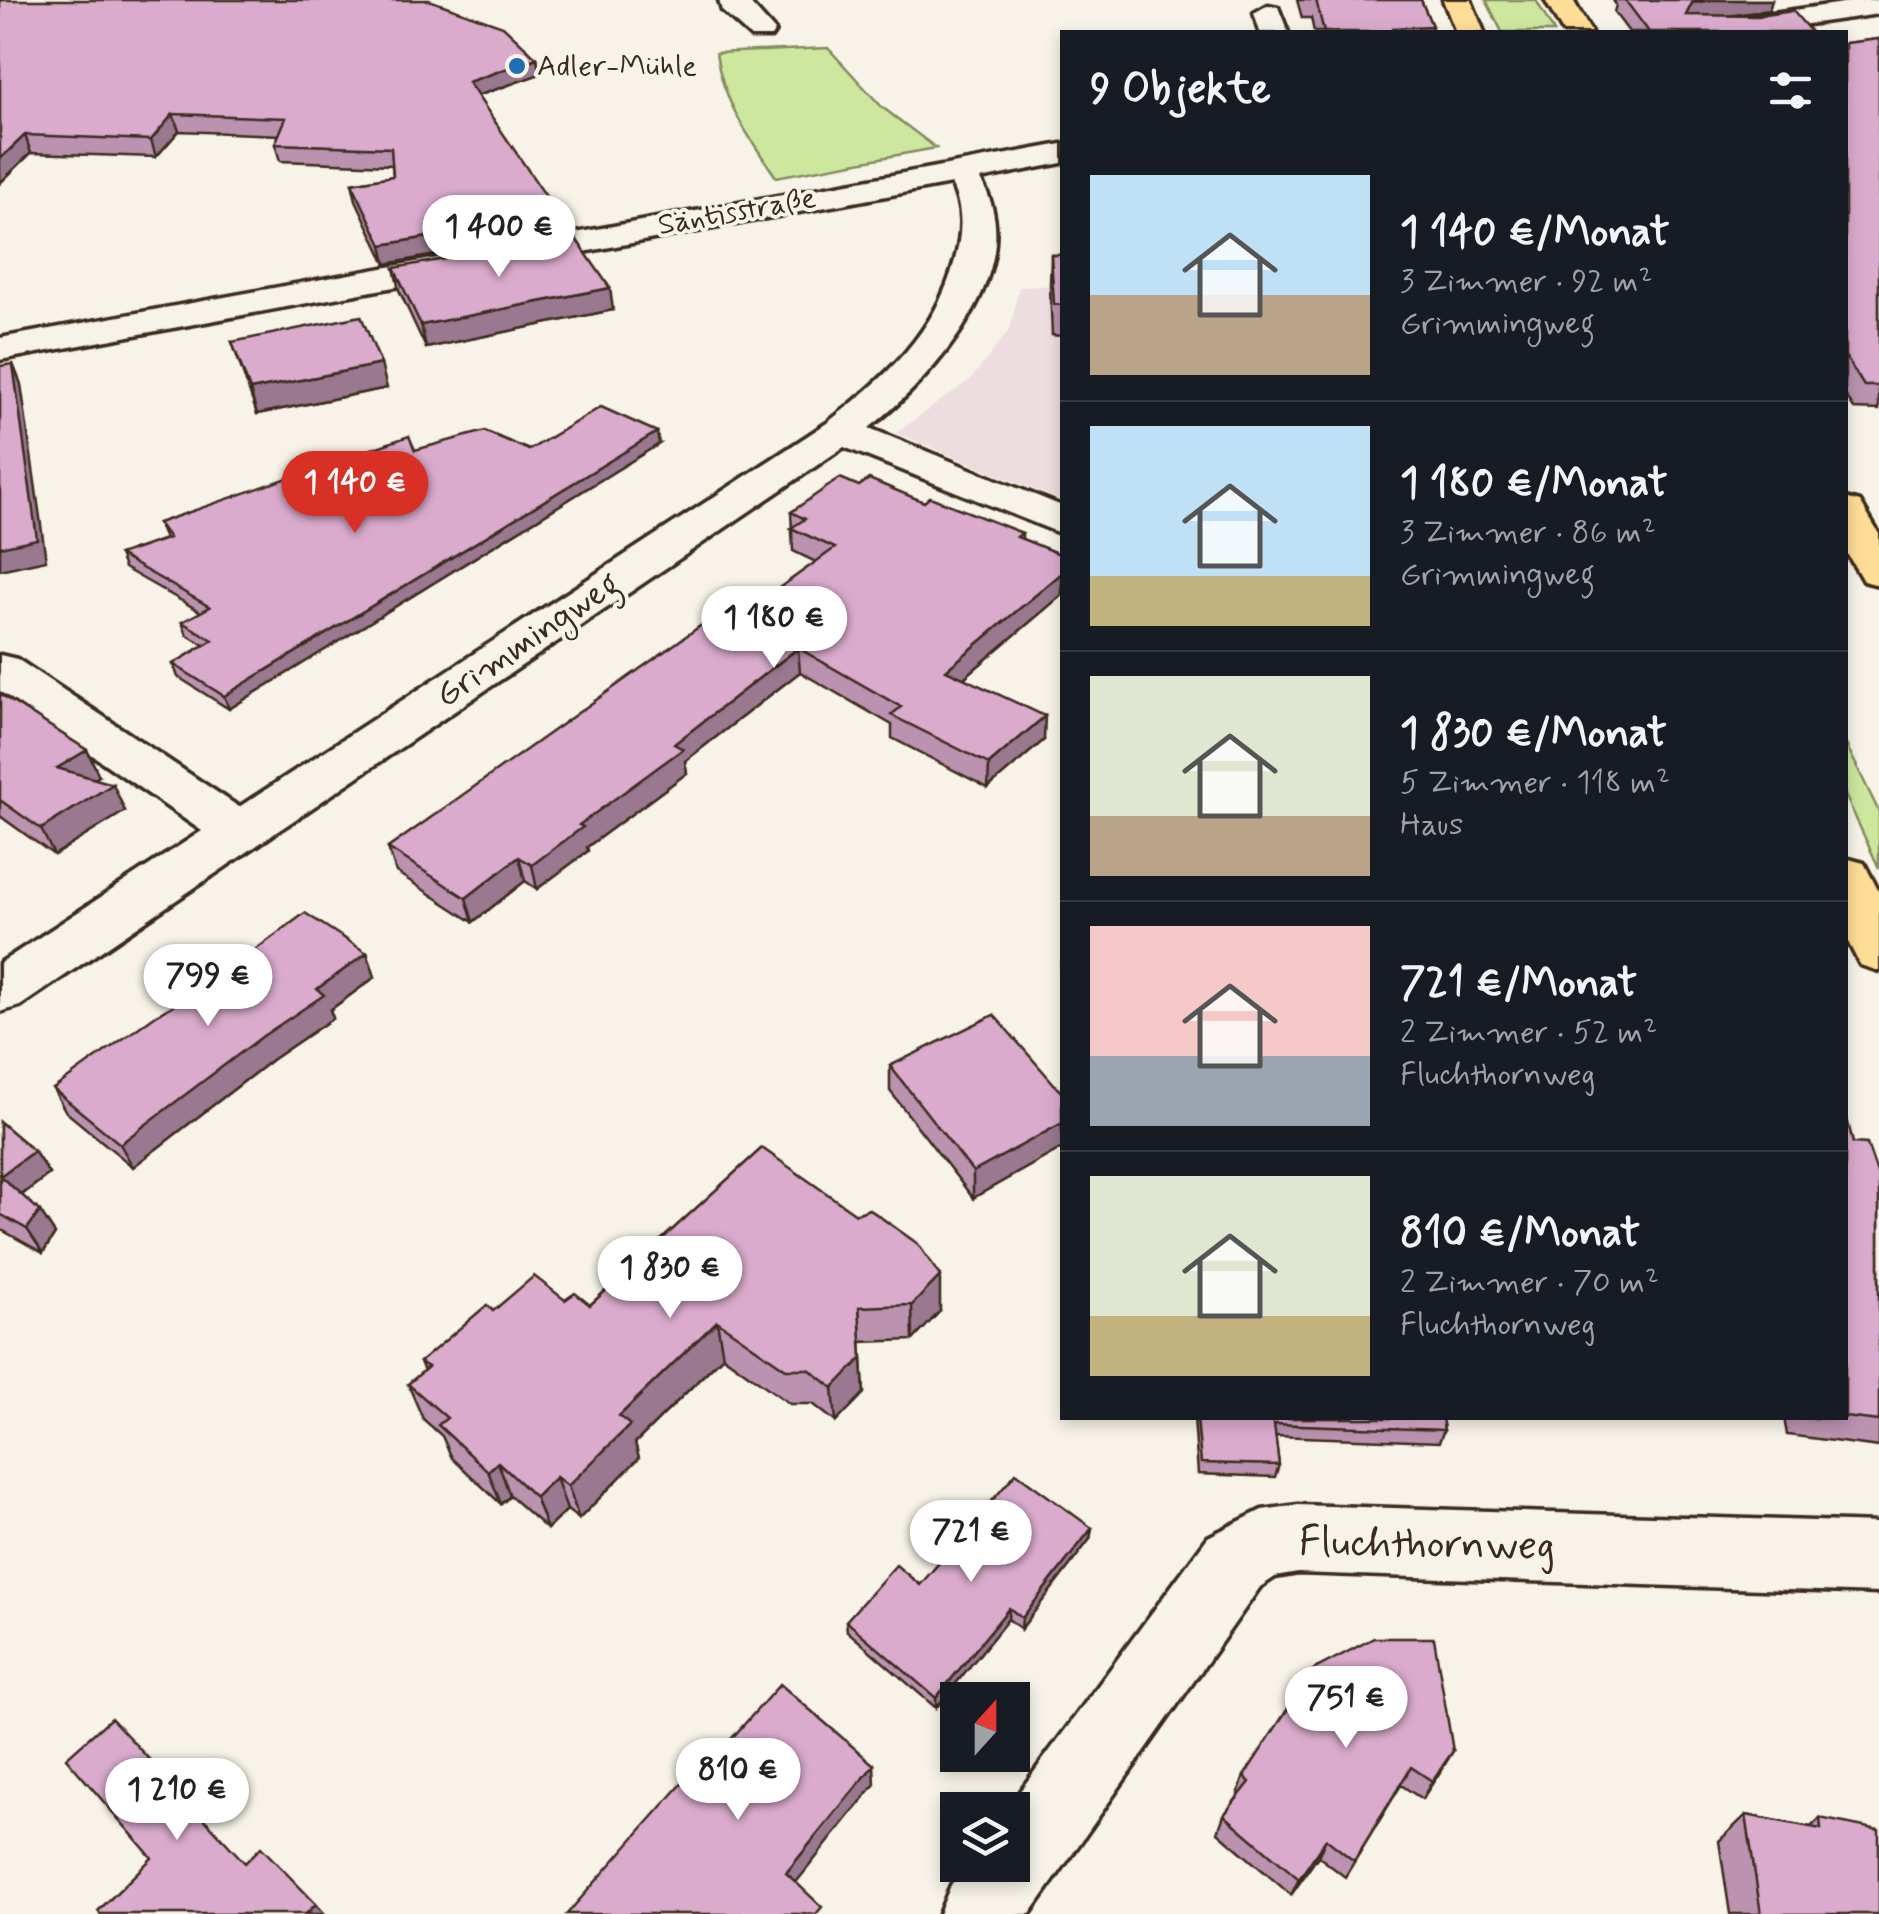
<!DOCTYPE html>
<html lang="de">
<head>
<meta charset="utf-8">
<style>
	:root { --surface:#171b24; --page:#20242c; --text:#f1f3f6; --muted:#9ea1a6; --line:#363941; --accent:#d93025 }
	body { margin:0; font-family:Mynerve,sans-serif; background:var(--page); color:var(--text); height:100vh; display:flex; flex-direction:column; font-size:38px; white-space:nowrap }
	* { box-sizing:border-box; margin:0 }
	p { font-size:32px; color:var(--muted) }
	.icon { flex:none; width:55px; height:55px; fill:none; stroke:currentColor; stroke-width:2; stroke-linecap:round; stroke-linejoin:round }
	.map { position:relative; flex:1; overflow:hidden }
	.drawer { position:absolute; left:1060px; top:30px; width:788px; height:1390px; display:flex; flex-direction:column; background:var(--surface); border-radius:0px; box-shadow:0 5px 15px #0003 }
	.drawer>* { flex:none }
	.needle { width:65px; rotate:21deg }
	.tools { position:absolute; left:940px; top:1682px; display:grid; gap:20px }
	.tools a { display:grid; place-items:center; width:90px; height:90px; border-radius:0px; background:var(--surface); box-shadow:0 5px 15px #0003; font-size:50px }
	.price { position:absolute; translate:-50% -85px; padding:0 22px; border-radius:35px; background:#fff; color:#222; font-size:32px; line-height:65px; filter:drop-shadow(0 2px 5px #0008) }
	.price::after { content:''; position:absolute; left:50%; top:60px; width:30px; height:22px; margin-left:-15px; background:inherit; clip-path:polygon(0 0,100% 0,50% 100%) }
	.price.selected { background:var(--accent); color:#fff }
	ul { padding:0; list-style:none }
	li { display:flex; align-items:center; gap:30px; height:250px; padding:0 30px }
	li+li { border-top:2px solid var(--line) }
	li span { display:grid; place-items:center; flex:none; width:280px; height:200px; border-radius:0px; color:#555 }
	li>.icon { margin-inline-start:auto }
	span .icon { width:120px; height:120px; fill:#fffc; stroke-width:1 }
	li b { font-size:42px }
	h2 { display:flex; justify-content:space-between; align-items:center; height:120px; padding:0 30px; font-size:42px }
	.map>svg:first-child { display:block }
	.built { fill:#eedde0 }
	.green { fill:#cde89e; stroke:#84895e; stroke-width:2.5 }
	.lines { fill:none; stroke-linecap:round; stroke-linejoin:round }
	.minor-casing { stroke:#3b2a1e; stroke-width:7 }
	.major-casing { stroke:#3b2a1e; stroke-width:7 }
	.minor { fill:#f7f3e8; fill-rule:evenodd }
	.major { fill:#fedd96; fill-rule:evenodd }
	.wall { fill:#bb93b0; stroke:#3b2a1e; stroke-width:2.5 }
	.shaded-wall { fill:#997890; stroke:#3b2a1e; stroke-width:2.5 }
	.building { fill:#daabcd; stroke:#3b2a1e; stroke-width:2.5 }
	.poi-dot { fill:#1f6fb2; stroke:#f7f3e8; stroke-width:4 }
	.labels { text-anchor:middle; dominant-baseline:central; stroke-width:8; stroke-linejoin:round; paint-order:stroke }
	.far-poi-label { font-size:30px; fill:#3b2a1e; stroke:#f7f3e8; text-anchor:start }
	.far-street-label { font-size:30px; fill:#3b2a1e; stroke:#f7f3e8 }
	.street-label { font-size:35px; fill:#3b2a1e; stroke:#f7f3e8 }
	.near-street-label { font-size:42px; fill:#3b2a1e; stroke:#f7f3e8 }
</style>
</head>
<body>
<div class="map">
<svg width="1879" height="1914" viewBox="0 0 1879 1914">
	<rect width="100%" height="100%" fill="#f7f3e8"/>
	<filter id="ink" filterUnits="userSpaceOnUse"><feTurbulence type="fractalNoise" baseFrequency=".01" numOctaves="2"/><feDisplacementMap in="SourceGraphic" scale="20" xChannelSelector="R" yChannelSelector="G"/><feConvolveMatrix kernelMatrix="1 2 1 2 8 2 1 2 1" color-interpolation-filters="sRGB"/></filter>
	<g filter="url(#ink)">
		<path class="built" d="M1062 285V501L896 433 971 379 1010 329 1019 287Z"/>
		<g class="green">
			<path d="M1486 0H1536L1554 32H1502Z"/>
			<path d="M828 48 882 107 936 148 776 177C748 136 723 102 716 53Z"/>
			<path d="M1845 742 1879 812V868L1845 795Z"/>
		</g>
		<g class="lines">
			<g class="minor-casing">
				<g id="minor">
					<path d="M719 0H747L775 31 771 37H751L722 11Z"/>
					<path d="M1863 0H1879V14L1752 32H1683L1687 26 1697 24Z"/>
					<path d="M1268 5 1278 7 1288 32H1260L1254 13Z"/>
					<path d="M1062 144V163L980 179C1034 266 934 378 869 428L1062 506V534L844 447 20 1006 0 1012V963L202 831 0 691V655L17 659 239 807 827 423C885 378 936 333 955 260 962 234 964 209 951 184L0 360V338Z"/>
					<path d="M1298 1505 1879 1523V1593L1298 1573 1275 1577 1260 1587 1030 1914H939L951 1885 965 1865H1012V1810H1006L1208 1537 1262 1510Z"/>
				</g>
			</g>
			<g class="major-casing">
				<g id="major">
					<path d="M1443 0H1471L1484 32H1456Z"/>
					<path d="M1545 0H1573L1591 32H1563Z"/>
					<path d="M1845 498 1860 502 1879 534V585L1863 581 1845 550Z"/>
					<path d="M1845 858 1864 863 1879 892V971L1860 965 1845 936Z"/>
				</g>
			</g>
			<use href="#minor" class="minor"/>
			<use href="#major" class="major"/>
		</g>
		<g class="wall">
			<path d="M0 0 537 58 540 74 477 96 561 232 386 264 356 200 352 183 393 176 392 165 280 161 275 144 279 135 179 131 156 157 31 153 0 183Z"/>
			<path d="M1297 0H1421L1432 26 1430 32H1314L1311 18H1302Z"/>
			<path d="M1613 0H1772L1769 10 1730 16 1811 32H1629L1614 12 1616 5Z"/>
			<path d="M1879 39V410L1854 409 1845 395V43Z"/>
			<path d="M1051 255H1062V336L1052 335 1050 285Z"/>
			<path d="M394 268 613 310 426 348 399 290Z"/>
			<path d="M232 342 387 388 257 414Z"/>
			<path d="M659 444 229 709 178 677 173 664 204 645 187 635 182 622 201 612 124 568 119 555 165 539 158 523 415 450H529Z"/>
			<path d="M859 486 924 502 1022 533V539L1062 555V595L964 678 1044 740 988 788 892 738V725L800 672 685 761 687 773 587 847 588 851 537 889 525 881 473 922 396 872 388 848 719 631 816 562 793 551 791 512Z"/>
			<path d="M0 694 87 750 99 776 95 779 125 811 54 855 0 816Z"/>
			<path d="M367 953 375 977 330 1010 333 1018 273 1059 133 1167 66 1112 53 1089Z"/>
			<path d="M1062 961V991L1059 989 1061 963Z"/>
			<path d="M994 1015 973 1198 890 1091V1066Z"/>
			<path d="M0 1122 34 1151 49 1174 22 1195 55 1234 43 1253 0 1229Z"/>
			<path d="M1853 1143 1879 1179V1447L1787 1435 1784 1418H1845Z"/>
			<path d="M762 1148 940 1311 913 1340 861 1342 864 1393 836 1422 813 1404H790L723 1356 635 1443 639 1458 579 1519 567 1510 547 1529 510 1496 501 1504 452 1458 442 1436 423 1419 408 1384 424 1371 420 1362 493 1311 565 1300 590 1305Z"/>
			<path d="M1194 1418H1442L1444 1430 1439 1442 1275 1436 1279 1465 1275 1477 1198 1474Z"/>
			<path d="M1092 1528 1090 1539 1021 1629 1008 1619 936 1708 847 1631 846 1621 920 1585Z"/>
			<path d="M1453 1751 1422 1799 1401 1785 1345 1877 1318 1856 1291 1895 1218 1832 1224 1815 1239 1795 1238 1794 1244 1776Z"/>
			<path d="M1746 1815 1811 1827 1820 1818 1879 1914H1730L1719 1841Z"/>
		</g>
		<g class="shaded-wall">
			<path d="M1711 0H1772L1769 10 1686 22V15L1692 3Z"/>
			<path d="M537 58 540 74 471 98 468 82Z"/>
			<path d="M173 114 179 131 156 157 151 140Z"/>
			<path d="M25 135 31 153 0 183V159Z"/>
			<path d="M558 214 561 232 386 264 382 245Z"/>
			<path d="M610 288 613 310 426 348 421 325Z"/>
			<path d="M13 364 21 384 46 560 0 570V547Z"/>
			<path d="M381 364 387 388 257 414 250 390Z"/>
			<path d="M657 432 659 444 229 709 224 696Z"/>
			<path d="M1062 573V595L945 694 946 670Z"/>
			<path d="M798 648 800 672 685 761 687 773 587 847 588 851 537 889 532 865 674 744Z"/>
			<path d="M1045 716 1044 740 988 788 989 764Z"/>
			<path d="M87 750 99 776 70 794 57 768Z"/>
			<path d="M113 784 125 811 54 855 41 829Z"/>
			<path d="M519 857 525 881 473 922 466 898Z"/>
			<path d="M367 953 375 977 330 1010 333 1018 273 1059 133 1167 120 1144 317 989Z"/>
			<path d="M1062 1123V1148L973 1198V1172Z"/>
			<path d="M34 1151 49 1174 16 1199 0 1176Z"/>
			<path d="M40 1211 55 1234 43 1253 27 1229Z"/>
			<path d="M940 1276V1311L913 1340 912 1305Z"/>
			<path d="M859 1307 864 1393 836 1422 833 1388Z"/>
			<path d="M717 1321 723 1356 635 1443 639 1458 579 1519 568 1486 619 1416Z"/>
			<path d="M498 1462 510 1496 501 1504 488 1471Z"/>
			<path d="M556 1477 567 1510 547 1529 535 1497Z"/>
			<path d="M1092 1528 1090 1539 1021 1629 1022 1618Z"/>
			<path d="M1009 1608 1008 1619 936 1708V1698Z"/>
			<path d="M1453 1751 1442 1769 1422 1799 1432 1781Z"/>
			<path d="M874 1765 875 1784 790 1890 786 1873Z"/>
			<path d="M1326 1839 1318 1856 1291 1895 1299 1879Z"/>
			<path d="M316 1904 325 1914H306Z"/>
		</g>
		<g class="building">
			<path d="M0 0H429L503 26 537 58 468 82 558 214 382 245 352 183 393 176 391 148 275 144 286 118 173 114 151 140 25 135 0 159Z"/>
			<path d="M1316 0H1421L1432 26 1393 28 1395 32H1324Z"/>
			<path d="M1625 0H1711L1692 3 1686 15 1758 16 1793 11 1811 32H1649Z"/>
			<path d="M1879 39V386H1864L1845 356V43Z"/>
			<path d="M574 236 610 288 421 325 394 268Z"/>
			<path d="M1051 255H1062V305L1054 304Z"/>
			<path d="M361 316 381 364 250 390 232 342Z"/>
			<path d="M13 364 37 539 0 547V366Z"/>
			<path d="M601 407 657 432 224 696 173 664 213 640 182 622 210 607 119 555 169 538 158 523 409 436 415 450 485 431 529 450Z"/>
			<path d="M840 478 859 486 869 479 924 502 930 497 1022 533 1017 537 1062 555V573L946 670 1045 716 989 764 891 715 901 707 798 648 674 744 683 749 579 825 583 827 532 865 519 857 466 898 388 848 703 624 719 631 835 548 791 528 805 519 791 512Z"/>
			<path d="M0 694 87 750 57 768 113 784 41 829 0 800Z"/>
			<path d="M305 913 367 953 317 989 324 995 263 1036 120 1144 53 1089 156 1015 201 990Z"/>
			<path d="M994 1015 1062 1093V1123L973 1172 890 1066Z"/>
			<path d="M1845 1110 1853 1143 1867 1144 1879 1179V1421L1845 1417Z"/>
			<path d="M0 1122 34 1151 0 1176 40 1211 27 1229 0 1214Z"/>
			<path d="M762 1148 856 1214 869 1209 918 1244 940 1276 912 1305 859 1307 862 1358 833 1388 809 1369H786L717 1321 619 1416 630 1425 568 1486 556 1477 535 1497 498 1462 488 1471 438 1425 447 1418 408 1384 428 1367 420 1362 487 1305 493 1311 534 1276 565 1300 575 1293 590 1305Z"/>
			<path d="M1197 1418H1442L1444 1430 1274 1424 1279 1465 1201 1463Z"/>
			<path d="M1016 1473 1092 1528 1022 1618 1009 1608 936 1698 846 1621 896 1565 920 1585Z"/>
			<path d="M1374 1638H1434L1453 1751 1432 1781 1411 1767 1354 1861 1326 1839 1299 1879 1224 1815 1250 1782 1244 1776 1313 1670Z"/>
			<path d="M780 1684 874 1765 786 1873 822 1907 816 1914H567L687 1778 692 1783Z"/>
			<path d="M111 1718 245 1863 261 1847 316 1904 306 1914H100L98 1911 152 1858 66 1758Z"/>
			<path d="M1746 1815 1821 1829 1820 1818 1879 1830V1914H1761Z"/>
		</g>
	</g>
	<circle class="poi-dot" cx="517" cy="66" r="10"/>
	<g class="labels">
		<g class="far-poi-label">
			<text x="537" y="66">Adler-Mühle</text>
		</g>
		<g class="far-street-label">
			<text transform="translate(737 212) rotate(-10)">Säntisstraße</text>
		</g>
		<g class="street-label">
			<text transform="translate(528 640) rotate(-34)">Grimmingweg</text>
		</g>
		<g class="near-street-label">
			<text transform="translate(1427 1545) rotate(1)">Fluchthornweg</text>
		</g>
	</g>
</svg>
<div class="tools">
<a><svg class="needle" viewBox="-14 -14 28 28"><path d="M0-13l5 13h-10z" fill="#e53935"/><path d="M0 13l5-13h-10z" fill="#9ea1a6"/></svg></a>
<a><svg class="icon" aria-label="layers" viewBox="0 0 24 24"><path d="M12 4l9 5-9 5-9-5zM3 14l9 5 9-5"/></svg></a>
</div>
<b class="price" style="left:499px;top:280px">1 400 €</b>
<b class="price selected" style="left:355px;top:536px">1 140 €</b>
<b class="price" style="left:774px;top:671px">1 180 €</b>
<b class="price" style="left:208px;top:1029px">799 €</b>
<b class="price" style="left:670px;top:1321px">1 830 €</b>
<b class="price" style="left:971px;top:1585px">721 €</b>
<b class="price" style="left:1346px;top:1751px">751 €</b>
<b class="price" style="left:738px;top:1823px">810 €</b>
<b class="price" style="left:177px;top:1843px">1 210 €</b>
<section class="drawer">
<h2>9 Objekte<svg class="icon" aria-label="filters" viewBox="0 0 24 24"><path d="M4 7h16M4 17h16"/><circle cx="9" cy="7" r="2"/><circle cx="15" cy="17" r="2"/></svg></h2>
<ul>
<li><span style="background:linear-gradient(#bfe0f5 60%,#b9a48a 0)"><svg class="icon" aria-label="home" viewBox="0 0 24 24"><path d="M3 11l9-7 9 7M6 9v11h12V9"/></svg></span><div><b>1 140 €/Monat</b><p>3 Zimmer · 92 m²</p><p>Grimmingweg</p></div></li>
<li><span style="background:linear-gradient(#bfe0f5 75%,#c2b280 0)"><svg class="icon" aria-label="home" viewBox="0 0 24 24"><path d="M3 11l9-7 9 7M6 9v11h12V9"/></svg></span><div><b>1 180 €/Monat</b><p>3 Zimmer · 86 m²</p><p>Grimmingweg</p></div></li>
<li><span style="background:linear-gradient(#dfe7d0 70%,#b9a48a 0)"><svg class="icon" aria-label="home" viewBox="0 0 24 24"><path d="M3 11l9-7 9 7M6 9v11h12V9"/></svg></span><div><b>1 830 €/Monat</b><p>5 Zimmer · 118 m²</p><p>Haus</p></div></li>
<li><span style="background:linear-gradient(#f6c9c9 65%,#9aa5b1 0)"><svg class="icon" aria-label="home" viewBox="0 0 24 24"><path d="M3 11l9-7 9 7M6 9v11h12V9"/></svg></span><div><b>721 €/Monat</b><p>2 Zimmer · 52 m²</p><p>Fluchthornweg</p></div></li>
<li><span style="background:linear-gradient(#dfe7d0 70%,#c2b280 0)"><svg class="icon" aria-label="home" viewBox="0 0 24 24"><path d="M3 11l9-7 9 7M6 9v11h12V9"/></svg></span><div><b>810 €/Monat</b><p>2 Zimmer · 70 m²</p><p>Fluchthornweg</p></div></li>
</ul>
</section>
</div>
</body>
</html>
